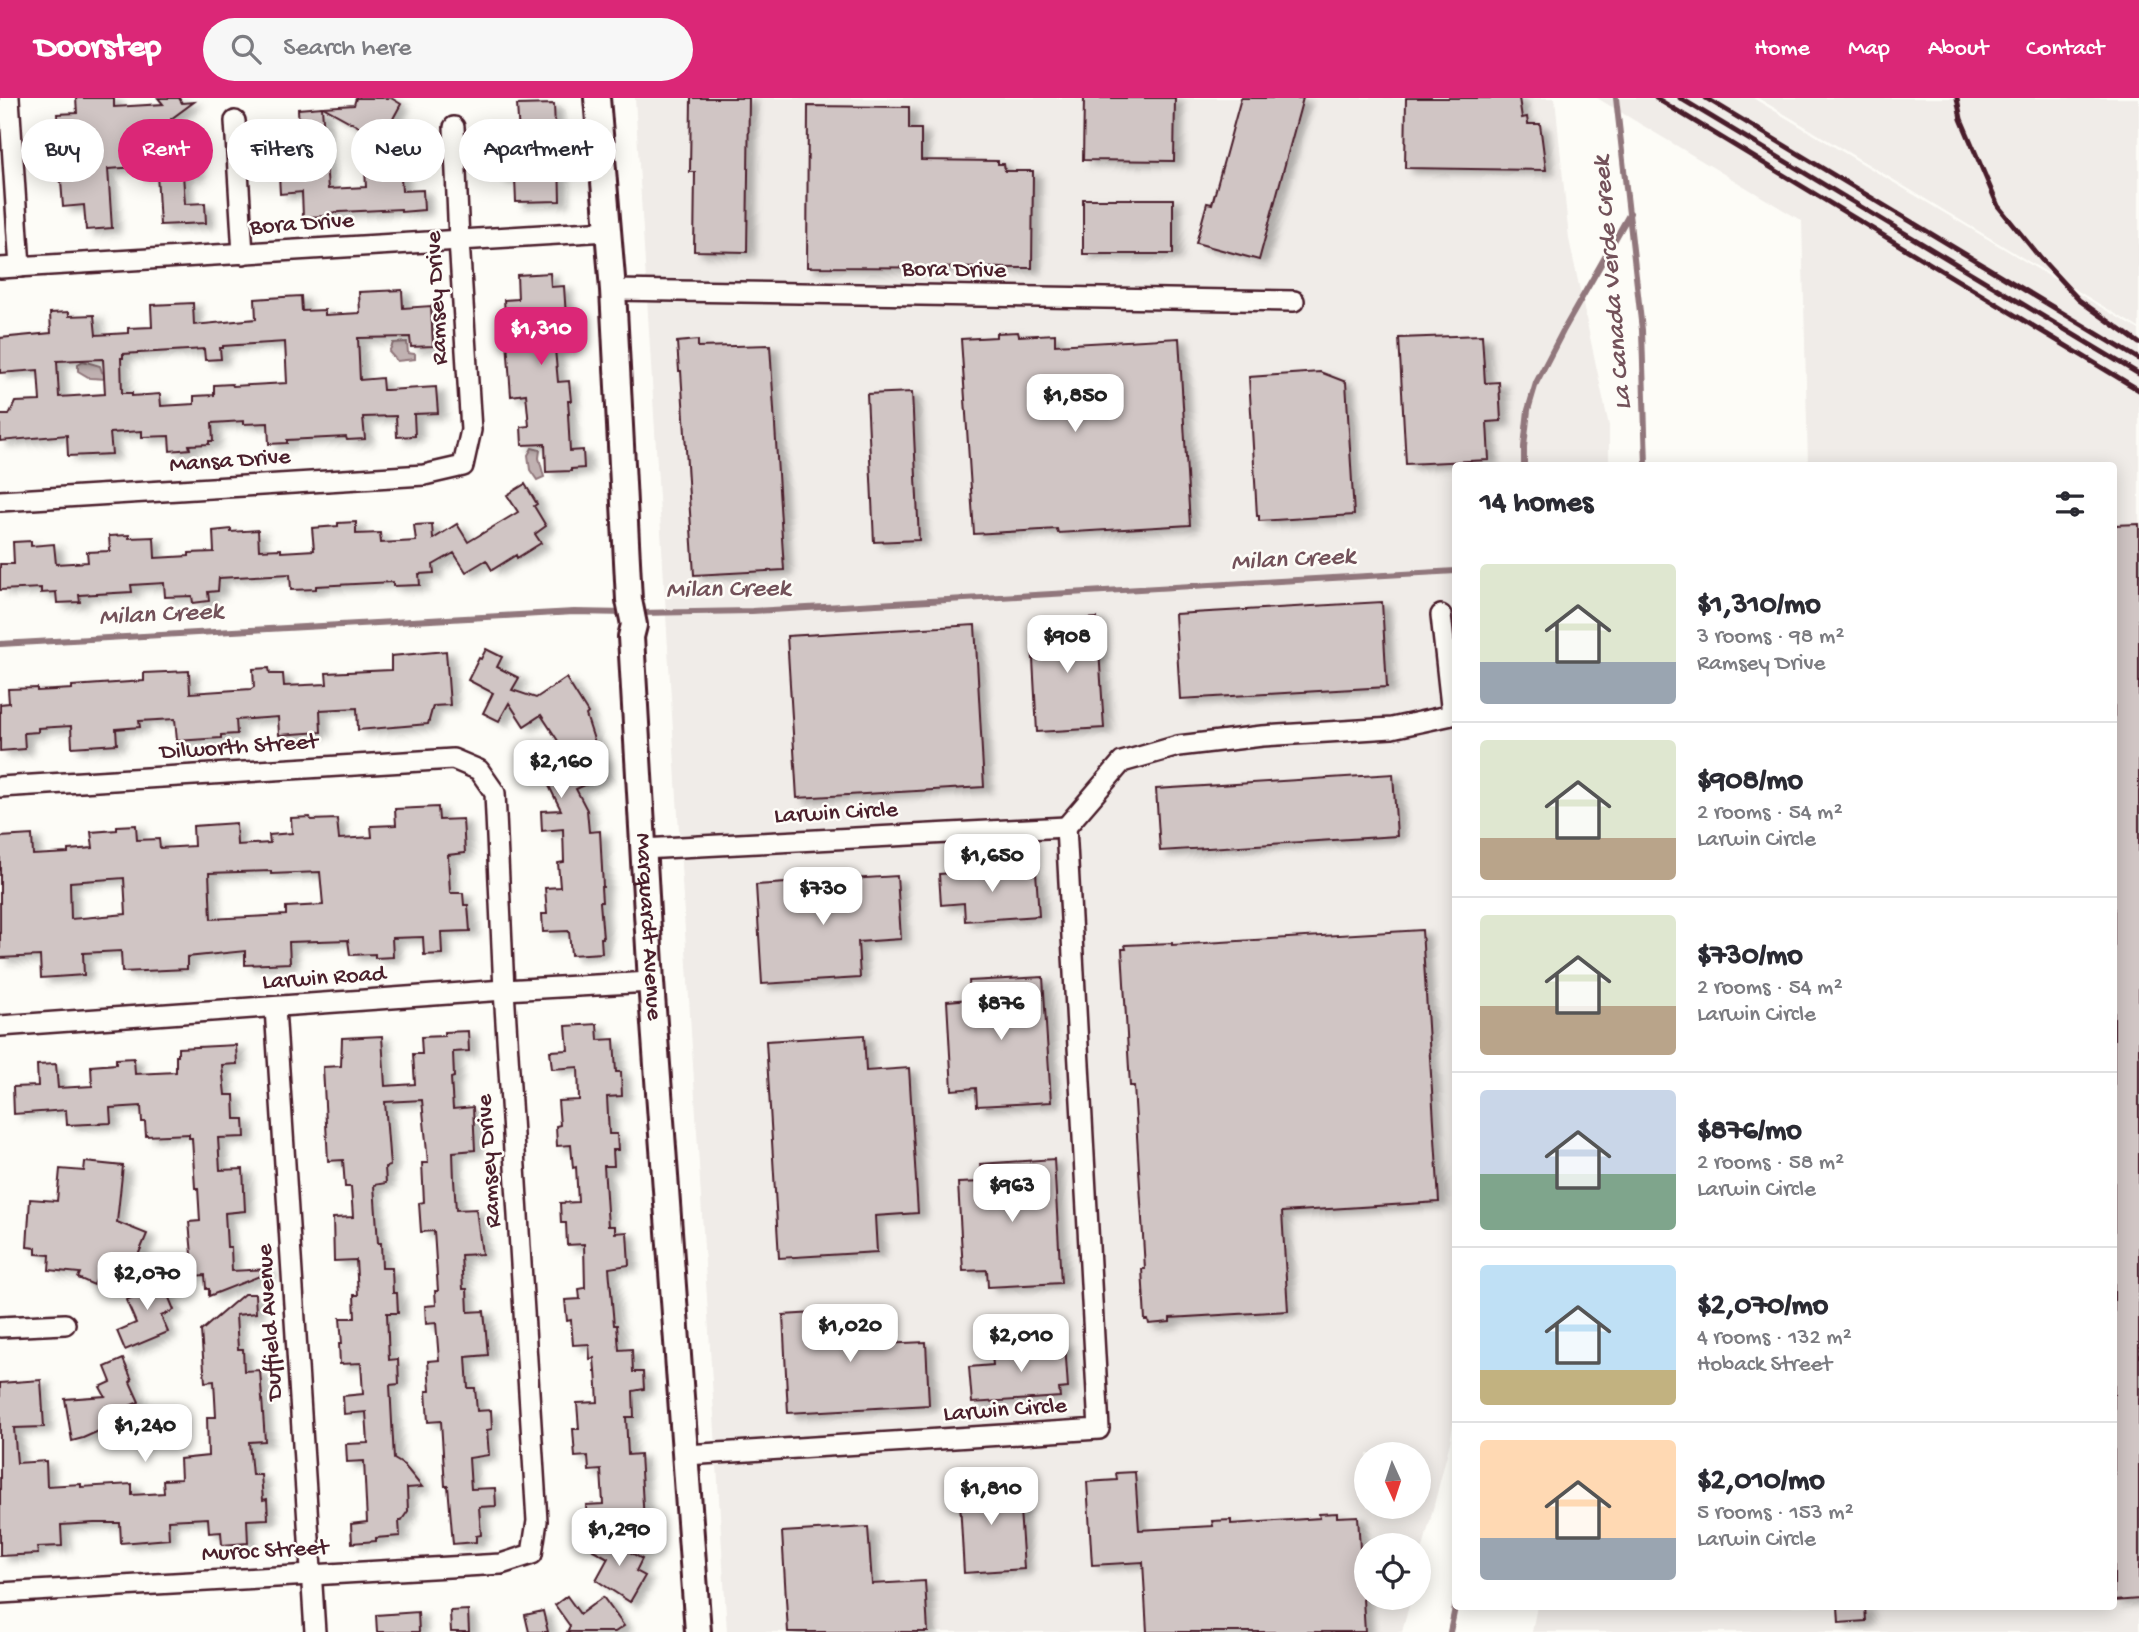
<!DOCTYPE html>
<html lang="en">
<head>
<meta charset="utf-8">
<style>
	:root { --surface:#fff; --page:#f7f7f7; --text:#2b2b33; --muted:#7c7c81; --line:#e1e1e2; --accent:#db2777 }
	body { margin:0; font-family:"Gochi Hand",sans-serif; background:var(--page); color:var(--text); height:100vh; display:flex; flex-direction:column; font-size:26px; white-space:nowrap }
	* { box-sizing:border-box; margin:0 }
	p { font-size:23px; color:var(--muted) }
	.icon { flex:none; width:38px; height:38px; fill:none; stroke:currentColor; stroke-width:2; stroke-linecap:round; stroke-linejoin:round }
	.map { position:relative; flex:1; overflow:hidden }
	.sheet { position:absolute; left:1452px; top:364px; width:665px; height:1148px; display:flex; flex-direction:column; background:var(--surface); border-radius:7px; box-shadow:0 4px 18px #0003 }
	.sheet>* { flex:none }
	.hud { position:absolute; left:21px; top:21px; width:665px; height:63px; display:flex; gap:14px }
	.needle { width:46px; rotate:177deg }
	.controls { position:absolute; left:1354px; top:1344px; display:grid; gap:14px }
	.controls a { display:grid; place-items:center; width:77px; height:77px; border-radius:50%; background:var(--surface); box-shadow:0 4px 18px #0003; font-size:35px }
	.price { position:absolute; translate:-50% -60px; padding:0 16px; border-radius:14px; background:#fff; color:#222; font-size:23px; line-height:46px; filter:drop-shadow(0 2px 4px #0008) }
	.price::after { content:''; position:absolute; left:50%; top:42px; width:21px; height:16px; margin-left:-10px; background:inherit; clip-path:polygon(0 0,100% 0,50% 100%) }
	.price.current { background:var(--accent); color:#fff }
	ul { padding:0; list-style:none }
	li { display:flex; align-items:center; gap:21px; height:175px; padding:0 28px }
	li+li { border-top:2px solid var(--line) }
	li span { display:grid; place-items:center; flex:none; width:196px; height:140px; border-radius:7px; color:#555 }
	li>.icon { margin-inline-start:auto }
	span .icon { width:84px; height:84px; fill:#fffc; stroke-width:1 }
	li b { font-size:30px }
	h2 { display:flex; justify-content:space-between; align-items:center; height:84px; padding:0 28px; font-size:30px }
	.pill { padding:0 24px; border-radius:32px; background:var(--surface); box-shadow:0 4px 18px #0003; font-size:24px; line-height:63px }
	.pill.current { background:var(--accent); color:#fff }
	header { display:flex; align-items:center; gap:42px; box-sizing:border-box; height:98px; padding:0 35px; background:var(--accent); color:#fff }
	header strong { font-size:33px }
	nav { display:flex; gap:38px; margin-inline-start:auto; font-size:24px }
	.search { width:490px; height:63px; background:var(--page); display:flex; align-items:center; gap:18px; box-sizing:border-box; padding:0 24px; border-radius:38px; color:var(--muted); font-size:26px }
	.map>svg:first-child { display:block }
	.built { fill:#f0ece8; fill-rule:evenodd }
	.water { fill:#c0b1b1; stroke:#91777b; stroke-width:2 }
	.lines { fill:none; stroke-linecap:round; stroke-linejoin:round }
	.stream { stroke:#91777b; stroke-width:6 }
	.building { fill:#d0c5c4; stroke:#4a1f2b; stroke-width:2; fill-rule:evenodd; filter:url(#shadow) }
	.minor-casing { stroke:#4a1f2b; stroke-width:24 }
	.tertiary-casing { stroke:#4a1f2b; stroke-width:30 }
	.minor { stroke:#fdfcf7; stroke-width:19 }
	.tertiary { stroke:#fdfcf7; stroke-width:24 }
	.rail { stroke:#4a1f2b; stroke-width:5 }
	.labels { text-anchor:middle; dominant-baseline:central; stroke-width:5; stroke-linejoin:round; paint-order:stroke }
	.street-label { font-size:24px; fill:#4a1f2b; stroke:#fdfcf7 }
	.water-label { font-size:26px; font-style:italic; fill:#73525a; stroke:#fdfcf7 }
</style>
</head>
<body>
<header>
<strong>Doorstep</strong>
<div class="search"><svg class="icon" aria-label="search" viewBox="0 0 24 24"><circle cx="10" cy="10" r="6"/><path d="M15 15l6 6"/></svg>Search here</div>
<nav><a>Home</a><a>Map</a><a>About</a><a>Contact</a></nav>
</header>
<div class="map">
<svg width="2139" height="1534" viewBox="0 0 2139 1534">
	<defs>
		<filter id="shadow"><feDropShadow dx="8" dy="4.5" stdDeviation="3.5" flood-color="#0004"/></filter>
	</defs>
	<rect width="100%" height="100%" fill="#fdfcf7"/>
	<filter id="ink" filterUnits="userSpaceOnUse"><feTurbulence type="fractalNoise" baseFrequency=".0143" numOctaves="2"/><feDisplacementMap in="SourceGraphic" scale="14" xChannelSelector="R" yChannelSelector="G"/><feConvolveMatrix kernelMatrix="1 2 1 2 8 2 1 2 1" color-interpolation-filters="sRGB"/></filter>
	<g filter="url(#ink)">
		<g class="built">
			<path d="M635 0H1555L1569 141 1609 328V367L1456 368V1309L1450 1344 1419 1466V1447H1367V1500H1411L1402 1534H727ZM1367 1356H1419V1409H1367Z"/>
			<path d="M1597 0H1753L2139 232V1534H1532L1537 1508H2114V368L1808 367 1802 123Z"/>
			<path d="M1758 0H2139V230L1899 85Z"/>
		</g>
		<g class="water">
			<path d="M407 244 408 255 415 256V261L397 263 389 254 393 245Z"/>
			<path d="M83 263 100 268 102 274 109 278 107 281 90 280 78 273V266Z"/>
			<path d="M532 350 540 352 539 360 544 379 537 382 530 372 528 357Z"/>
		</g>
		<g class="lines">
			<g class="stream">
				<path d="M1616 0 1642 232 1646 368"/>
				<path d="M1524 368V349L1528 312 1536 285 1563 233 1630 115"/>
				<path d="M638 515 752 513 1456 473"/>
				<path d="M0 546 574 514 627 515"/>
				<path d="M1450 1534 1456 1505"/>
			</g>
		</g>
		<g class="building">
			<path d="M76 0H114V9L163 6 158 0H179L182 5 194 4 171 21 174 59 195 58 196 76H183L185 106 205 105 206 125 160 127 157 76 138 78V69L108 71 112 130 86 132 84 107 63 109 61 83H59L58 63H60L57 16 77 15Z"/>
			<path d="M356 0H391L401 6 389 28 407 37 397 55 377 44 379 40 323 9 354 7Z"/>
			<path d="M691 0H749L747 154 694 153 695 74H690Z"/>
			<path d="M1084 0H1175L1174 63 1083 62Z"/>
			<path d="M1241 0H1303L1259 162 1196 145 1207 105 1212 106Z"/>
			<path d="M1406 0H1519L1522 20 1527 19 1528 26H1540L1546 72 1405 70Z"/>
			<path d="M554 6 555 30 543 31 545 62 559 61 560 103 516 104 515 80H499L497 37 519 36 517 7Z"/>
			<path d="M808 8 909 9V31H921V62L998 63V66H1004L1005 73H1033L1032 170 807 169Z"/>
			<path d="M322 9 328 91 366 89 365 72H375V68L400 67 402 93 423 92 424 112 401 114V111L340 114 329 115 330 118 303 119 302 94 280 96 279 77H282L280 51 300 49 298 11Z"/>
			<rect x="1083" y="101" width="90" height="55"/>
			<path d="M550 175 551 189 564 188 568 250 555 251 558 284 569 283 571 303H568L569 316H568L570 353 583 352 584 370 571 371V373L546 374 545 346 522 347 521 329 529 328 526 296 511 298 504 202 518 201 517 177Z"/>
			<path d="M402 192 403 210 431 208 433 248 411 249 410 239 358 240 360 282 382 280 383 292H387L436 289 438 315 414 316 415 338 397 339 396 318 363 319 365 341 347 342 346 339 287 342V345L269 346 268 325 244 326V323L212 325 213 343H209V346L189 347 190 351 170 353 169 338 142 339V333L110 335 112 356 68 358 67 337 0 343V317H9L15 304 40 303 38 272 0 275V240L51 235 50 215 69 214V218L94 217 96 237 128 235V230L152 229 151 207 193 205 194 227 256 221 255 201 283 199 301 198 302 213 325 212V217L360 215 359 194ZM285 244 287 285 233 288 232 286 214 287V297L194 298V306L161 308 160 296 132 298V295H122L121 260H123V256L204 251 205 262 221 261 220 250H223V248ZM103 261 105 296 59 299 57 263Z"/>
			<path d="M1018 234 1019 238 1055 236V247L1179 240 1190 427 1058 435 1057 431 974 436 961 241 996 239V235Z"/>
			<path d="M1482 237 1485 285 1499 284 1501 323 1487 324 1489 362 1406 366 1399 240Z"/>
			<path d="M698 242V249L770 247 784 472 694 477 681 273H679L677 244Z"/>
			<path d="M1320 274 1346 284 1354 417 1259 423V418H1257L1249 279Z"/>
			<path d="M912 294 919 442 874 444 867 296Z"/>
			<path d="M525 386 537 406 534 408 546 428 535 436 541 445 517 460 516 457 492 472 486 462 466 474 454 455 433 467 434 475 419 476 420 487 393 488V484L316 488V491L291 492 290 476 219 480 218 493 208 494 209 503 193 505 192 498 165 499 164 485 131 487 132 494 79 497 80 504 57 505 56 494 41 495V490L0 492V466H14L13 444 31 443V448L54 446 56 466 88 464 87 454 110 453 109 438 129 437V440L154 439 155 460 189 458V455L214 454 213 433 231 431V434L258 432 259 452 281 451V454L314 452 312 430 338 428V425L356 424V436L380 435 381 445 416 443 414 427 432 426 433 441 457 426 468 444 518 414 507 397Z"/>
			<path d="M2139 426V1501L2114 1503V427Z"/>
			<path d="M1382 504 1387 589 1180 601 1175 516Z"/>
			<path d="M1097 520 1104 630 1037 634 1031 525Z"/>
			<path d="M975 527 984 689 797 700 787 538Z"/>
			<path d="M486 551 502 559 497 569 519 580 512 592 536 600 566 580 588 615 586 617 600 660 604 658 605 678 576 691 587 712 589 734 600 733 603 789H601L602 804H600L603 840H601L602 855 571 857 569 833 543 834 542 816H547L545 790 560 789 558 765 564 764 563 731 542 733 541 713 561 712 548 686 566 676 554 652 562 649 541 617 524 628 509 605 499 623 483 615 493 595 468 582 479 560 481 561Z"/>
			<path d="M446 553 450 607 433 608 428 626 358 632 357 610 320 612 321 634 279 637 278 619 236 622 237 636 221 637V640L177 643 175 621 139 623 140 629 116 631 117 646 72 649 71 628 38 630V634L24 635 25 651 0 653V606L9 605 8 591 37 590V593L72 591V588L144 583V575L189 573 190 595 251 591 254 589 253 571 269 570 270 576H283L284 588 327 586 326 575 391 572V558Z"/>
			<path d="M1393 676 1397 738 1160 753 1156 691Z"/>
			<path d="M438 709 439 722 463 721 465 755 448 757 450 795H463L464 807H468L470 833 441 834 442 856 424 857 423 839 392 840 393 859 375 860V856L350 857 348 842 289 844 290 865 245 867V853L187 859V871L122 874 121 853 83 855 84 877 41 880 40 858 0 860V739L32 737 33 757 68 755V752L93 750 91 734 117 732V728L136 727 137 742 159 741 160 750 194 748 193 728 236 725 237 747 270 745 269 737 292 735 291 720 310 719 311 722 337 721 339 741 372 739 371 728 396 727 395 711ZM271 773V776L320 774 323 807 286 809V817L211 821 209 775ZM124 780 126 816 71 821 70 784Z"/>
			<path d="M1027 770V774H1036L1039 818 965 823 964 805 941 807 939 776Z"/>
			<path d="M897 778 901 841 858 844 860 880 762 886 756 787Z"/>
			<path d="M1422 832 1439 1104 1282 1114 1288 1213 1170 1220V1224L1149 1226 1148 1222H1145L1142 1171H1145L1134 988H1130L1122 851H1126L1125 847 1172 845V847Z"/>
			<path d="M1043 879 1051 1004 977 1008 976 990 952 992 947 903 970 901 969 883Z"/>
			<path d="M597 926 598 942 614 941 616 974H621L622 998 607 999 609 1036H617L618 1052H613L614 1068H604L608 1128H615V1135L627 1134 629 1167 609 1170 614 1227H617L619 1252 632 1251 633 1274H643L644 1291 633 1293 634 1319H626L628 1357 640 1356 644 1424 587 1427 586 1407 603 1406 601 1372 589 1373 588 1358 575 1359 573 1331H579L577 1305 598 1304 596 1272 595 1273 594 1260 590 1261 589 1246 573 1247 571 1222 567 1223 565 1202 580 1201 579 1191 585 1190 584 1146 567 1147 566 1125H561L560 1105 578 1104 576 1069 573 1070 571 1047 557 1048 556 1028 560 1027 558 1003 579 1002 578 969 552 971 550 953 568 952 566 928Z"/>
			<path d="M468 933 469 953 453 954 454 979 451 980 453 1011 473 1009 475 1052 453 1054 454 1082 456 1112 476 1111 482 1156 461 1157 463 1191H467L468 1214 484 1213 488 1257 466 1259 468 1290H475L477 1313 491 1312 492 1331 487 1332 489 1357 469 1360 471 1391 495 1390 496 1408 479 1409 481 1437 476 1438V1444L453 1446 448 1388H445L441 1323 428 1324 426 1293H430L428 1263 439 1262 436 1225 426 1226 425 1208 436 1207 435 1193H438L434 1133 421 1134 419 1105 424 1104 422 1065H428L422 1002 385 1004 390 1068 385 1069 386 1085 374 1087 378 1145H381L382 1170H392L393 1195H397L398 1215H387L389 1262 398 1261 399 1286 390 1287 394 1361 404 1367 422 1389 407 1390 408 1413 401 1423H399L400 1438 376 1440V1443L352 1445 351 1426 367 1424 364 1363 347 1364 346 1346 368 1345 366 1314 344 1316 343 1298 363 1296 361 1265 340 1266 339 1246H342L340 1220H355L354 1197H358L356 1162 334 1163 333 1120 353 1119 351 1089H345L343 1062 328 1063 323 969 341 968 342 940 382 938 385 988 415 986 413 956H422L421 939 444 938V934Z"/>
			<path d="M864 937 866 973 909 970 918 1115 875 1118 877 1154 779 1160 766 943Z"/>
			<path d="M236 947 237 966 222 967 225 997H234L235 1021H244L245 1039 218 1040 220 1072 243 1071 245 1113 225 1115 227 1149H231L232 1173 269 1171 270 1174 209 1198V1191H206L205 1177 194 1178 189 1124 200 1123 198 1090H195L192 1040H189V1036L146 1038 145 1024H142L141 1008 110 1010 111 1025 67 1027 66 1012 14 1016 13 989 38 988 37 967 56 966 58 990 92 988 91 968 116 966V961L134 960 135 976 176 974V958H178V950Z"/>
			<path d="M1054 1061 1061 1185 988 1189 987 1172 963 1173 958 1085 982 1084 980 1066Z"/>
			<path d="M85 1064 123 1068 117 1124 147 1136 126 1186 99 1175 94 1187 78 1180 80 1175 49 1172 50 1157 36 1156V1150L27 1149 30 1101 57 1103 60 1071 84 1073Z"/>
			<path d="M159 1175 174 1212 161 1218 168 1234 125 1252 117 1233 136 1225 126 1202 146 1194 129 1187Z"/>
			<path d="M244 1196H255L256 1215 236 1217 238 1251H243L244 1273 260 1272 265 1343 249 1344 252 1377H261L263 1402 267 1401 268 1421 247 1422 248 1445 222 1447 221 1434 209 1435 208 1420 168 1422 169 1441 121 1445 120 1425H94L61 1427 62 1448 37 1449 38 1456 0 1458V1285L41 1282 44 1329 14 1330 17 1365 46 1363 47 1388 81 1386V1389L132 1386V1397L164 1395 163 1382 181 1381 180 1361 208 1358 207 1319H216L214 1283 205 1284 201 1233Z"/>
			<path d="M880 1211 882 1246 926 1244 929 1307 788 1315 783 1217Z"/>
			<path d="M1065 1245 1068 1290 1059 1291 1060 1299 972 1305 969 1269 993 1267 991 1249Z"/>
			<path d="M123 1261 132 1282 130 1284 139 1304 122 1311 126 1321 83 1340 72 1343 65 1301 105 1298 100 1289 111 1284 105 1269Z"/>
			<path d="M1135 1374 1139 1432 1213 1428 1212 1423 1231 1422V1426L1320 1420 1319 1416 1337 1415V1419L1358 1418 1365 1534H1147L1143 1464 1092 1467 1087 1384 1117 1382 1116 1375Z"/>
			<path d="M1018 1382 1024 1471 964 1475 959 1386Z"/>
			<path d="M868 1429 872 1486 925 1483 928 1534H788L782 1434Z"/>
			<path d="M602 1435 623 1446 621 1449 642 1461 636 1473 645 1478 630 1504 596 1482 608 1460 593 1452Z"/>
			<path d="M567 1498 580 1516 603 1499 624 1528 615 1534H567L570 1528 555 1507Z"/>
			<path d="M1838 1508H1865L1866 1523 1839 1525Z"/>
			<path d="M468 1512 469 1534H451L450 1513Z"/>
			<path d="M543 1513 548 1534H529L525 1517Z"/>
			<path d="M418 1514 419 1534H377L376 1517Z"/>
		</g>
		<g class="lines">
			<g class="minor-casing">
				<g id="minor">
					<path d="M9 0 20 169"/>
					<path d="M235 23 243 156"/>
					<path d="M0 170 608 133"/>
					<path d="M613 192 1294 203"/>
					<path d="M0 403 424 377 463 368 471 332 459 142 454 29"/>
					<path d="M0 689 453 661 479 672 495 695 504 892 537 1423 532 1456 501 1466 0 1495"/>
					<path d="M1066 729 1122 664 1178 648 1262 638 1392 630 1452 617 1441 517"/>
					<path d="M642 751 1066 729 1099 1331 686 1357"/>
					<path d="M275 910 315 1534"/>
					<path d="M0 928 504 892 651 884"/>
					<path d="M0 1229 65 1226"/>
				</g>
			</g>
			<g class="tertiary-casing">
				<g id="tertiary">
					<path id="s1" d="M597 0 613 192 629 502 634 527 631 539 651 884 698 1534"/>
				</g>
			</g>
			<use href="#minor" class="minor"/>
			<use href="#tertiary" class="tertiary"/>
			<g class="rail">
				<path d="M1656 0 2139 292"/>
				<path d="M1680 0 2139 276"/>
				<path d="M1706 0 2139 261"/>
				<path d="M1957 0 1961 21 1998 108 2041 161 2079 202 2139 245"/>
			</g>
		</g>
	</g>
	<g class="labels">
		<g class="street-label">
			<text transform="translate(302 127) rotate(-4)">Bora Drive</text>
			<text transform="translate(954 173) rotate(1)">Bora Drive</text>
			<text transform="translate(438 200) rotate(-93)">Ramsey Drive</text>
			<text transform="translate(230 364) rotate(-4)">Mansa Drive</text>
			<text transform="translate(239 650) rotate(-4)">Dilworth Street</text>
			<text transform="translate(836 716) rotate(-3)">Larwin Circle</text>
			<text stroke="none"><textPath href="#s1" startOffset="831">Marquardt Avenue</textPath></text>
			<text transform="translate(324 881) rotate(-4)">Larwin Road</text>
			<text transform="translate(490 1063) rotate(-94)">Ramsey Drive</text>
			<text transform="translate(271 1224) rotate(-94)">Duffield Avenue</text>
			<text transform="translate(1005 1313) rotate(-4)">Larwin Circle</text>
			<text transform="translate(265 1454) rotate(-3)">Muroc Street</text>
		</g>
		<g class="water-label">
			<text transform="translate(1614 185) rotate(-95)">La Canada Verde Creek</text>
			<text transform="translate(1293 463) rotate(-3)">Milan Creek</text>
			<text transform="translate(728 493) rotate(-1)">Milan Creek</text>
			<text transform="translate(161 518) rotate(-3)">Milan Creek</text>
		</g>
	</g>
</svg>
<div class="controls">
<a><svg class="needle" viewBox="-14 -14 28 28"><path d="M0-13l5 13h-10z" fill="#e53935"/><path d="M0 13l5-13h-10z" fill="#7c7c81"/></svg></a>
<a><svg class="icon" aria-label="locate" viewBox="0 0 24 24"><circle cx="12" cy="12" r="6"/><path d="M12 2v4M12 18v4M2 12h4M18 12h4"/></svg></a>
</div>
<b class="price current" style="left:541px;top:269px">$1,310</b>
<b class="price" style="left:1075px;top:336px">$1,850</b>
<b class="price" style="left:1067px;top:577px">$908</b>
<b class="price" style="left:561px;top:702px">$2,160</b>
<b class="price" style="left:992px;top:796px">$1,650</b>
<b class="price" style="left:823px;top:829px">$730</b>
<b class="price" style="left:1001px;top:944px">$876</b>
<b class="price" style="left:1012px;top:1126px">$963</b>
<b class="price" style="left:147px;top:1214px">$2,070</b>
<b class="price" style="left:850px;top:1266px">$1,020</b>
<b class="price" style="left:1021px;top:1276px">$2,010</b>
<b class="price" style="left:145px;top:1366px">$1,240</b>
<b class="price" style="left:991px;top:1429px">$1,810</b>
<b class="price" style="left:619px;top:1470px">$1,290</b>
<div class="hud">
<a class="pill">Buy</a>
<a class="pill current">Rent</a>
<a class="pill">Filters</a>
<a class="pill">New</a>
<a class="pill">Apartment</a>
</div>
<section class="sheet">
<h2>14 homes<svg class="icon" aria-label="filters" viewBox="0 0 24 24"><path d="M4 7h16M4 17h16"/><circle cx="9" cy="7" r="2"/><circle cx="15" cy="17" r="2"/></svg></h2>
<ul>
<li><span style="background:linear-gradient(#dfe7d0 70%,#9aa5b1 0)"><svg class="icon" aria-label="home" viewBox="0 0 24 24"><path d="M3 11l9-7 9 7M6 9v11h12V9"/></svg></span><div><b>$1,310/mo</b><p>3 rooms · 98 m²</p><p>Ramsey Drive</p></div></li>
<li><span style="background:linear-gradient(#dfe7d0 70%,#b9a48a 0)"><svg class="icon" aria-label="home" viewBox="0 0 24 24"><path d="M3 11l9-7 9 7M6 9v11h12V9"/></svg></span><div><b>$908/mo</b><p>2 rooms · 54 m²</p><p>Larwin Circle</p></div></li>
<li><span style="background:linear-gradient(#dfe7d0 65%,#b9a48a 0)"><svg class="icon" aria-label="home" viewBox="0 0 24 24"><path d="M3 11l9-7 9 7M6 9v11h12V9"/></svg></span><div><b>$730/mo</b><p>2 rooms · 54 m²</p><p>Larwin Circle</p></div></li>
<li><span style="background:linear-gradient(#c9d6e8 60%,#7fa58c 0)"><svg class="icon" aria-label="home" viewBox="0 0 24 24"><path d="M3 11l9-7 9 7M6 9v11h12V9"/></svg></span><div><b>$876/mo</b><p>2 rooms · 58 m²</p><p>Larwin Circle</p></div></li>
<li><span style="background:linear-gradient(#bfe0f5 75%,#c2b280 0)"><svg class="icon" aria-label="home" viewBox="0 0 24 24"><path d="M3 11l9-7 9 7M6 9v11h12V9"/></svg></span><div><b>$2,070/mo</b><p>4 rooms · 132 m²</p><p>Hoback Street</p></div></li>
<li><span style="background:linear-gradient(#ffd9b3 70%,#9aa5b1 0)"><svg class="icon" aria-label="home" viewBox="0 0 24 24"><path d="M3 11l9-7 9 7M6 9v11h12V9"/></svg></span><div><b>$2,010/mo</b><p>5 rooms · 153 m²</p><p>Larwin Circle</p></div></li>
</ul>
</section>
</div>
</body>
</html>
